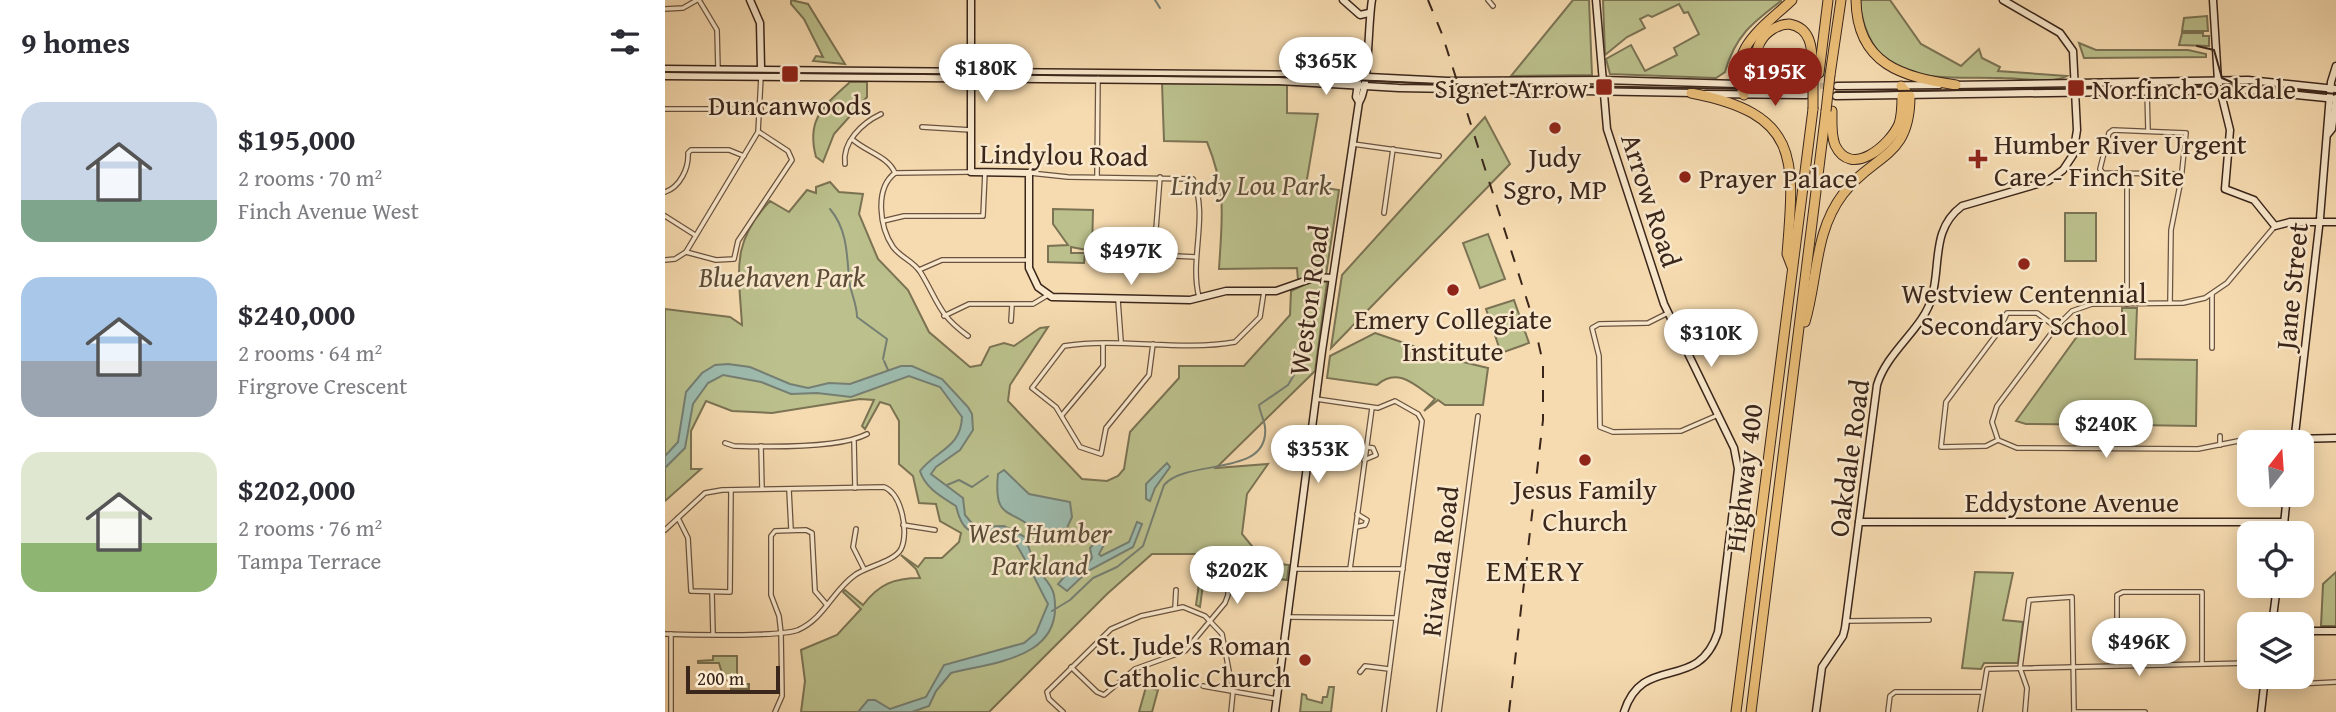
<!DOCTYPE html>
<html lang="en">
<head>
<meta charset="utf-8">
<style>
	:root { --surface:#fff; --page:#f7f7f7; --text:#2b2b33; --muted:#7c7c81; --accent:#8f2418 }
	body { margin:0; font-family:"Gentium Book Plus",serif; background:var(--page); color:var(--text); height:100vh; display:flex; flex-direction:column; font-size:26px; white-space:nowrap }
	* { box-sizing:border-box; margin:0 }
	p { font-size:23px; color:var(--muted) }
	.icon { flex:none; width:38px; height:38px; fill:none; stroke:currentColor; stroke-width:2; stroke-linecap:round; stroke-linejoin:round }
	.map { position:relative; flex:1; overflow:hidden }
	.sheet { display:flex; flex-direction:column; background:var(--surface); width:665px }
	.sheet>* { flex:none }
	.needle { width:46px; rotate:17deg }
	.tools { position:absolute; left:1572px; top:430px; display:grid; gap:14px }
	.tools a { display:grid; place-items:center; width:77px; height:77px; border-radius:14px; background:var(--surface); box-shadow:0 4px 18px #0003; font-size:35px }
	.scale { position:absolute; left:21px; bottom:18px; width:94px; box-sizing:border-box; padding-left:7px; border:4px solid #3b261b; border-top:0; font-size:19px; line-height:24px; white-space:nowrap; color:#3b261b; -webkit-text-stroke:5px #f9e8cc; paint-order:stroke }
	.price { position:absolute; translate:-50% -60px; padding:0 16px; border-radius:24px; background:#fff; color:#222; font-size:23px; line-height:46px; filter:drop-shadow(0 2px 4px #0008) }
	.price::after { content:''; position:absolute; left:50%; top:42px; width:21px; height:16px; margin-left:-10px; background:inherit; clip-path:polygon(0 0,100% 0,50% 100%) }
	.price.active { background:var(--accent); color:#fff }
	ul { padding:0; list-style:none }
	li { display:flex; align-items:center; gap:21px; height:175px; padding:0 21px }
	li span { display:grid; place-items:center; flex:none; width:196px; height:140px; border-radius:21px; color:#555 }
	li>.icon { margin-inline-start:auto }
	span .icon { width:84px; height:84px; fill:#fffc; stroke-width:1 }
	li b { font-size:30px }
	h2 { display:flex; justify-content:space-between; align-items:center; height:84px; padding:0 21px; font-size:30px }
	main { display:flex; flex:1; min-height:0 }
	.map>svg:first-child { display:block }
	.green { fill:#bbc08c; stroke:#7b7354; stroke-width:2 }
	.water { fill:#9dbbae; stroke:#767f73; stroke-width:2 }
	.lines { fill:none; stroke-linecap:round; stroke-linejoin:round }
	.stream { stroke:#767f73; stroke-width:2 }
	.secondary-tunnel { stroke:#d1b792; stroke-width:6; stroke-dasharray:6 3; stroke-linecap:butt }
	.street-casing { stroke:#6a5340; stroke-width:6 }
	.secondary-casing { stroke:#3b261b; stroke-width:9 }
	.highway-casing { stroke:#3b261b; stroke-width:11 }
	.street { stroke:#f9e8cc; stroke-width:3.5 }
	.secondary { stroke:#f9e8cc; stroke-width:6 }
	.highway { stroke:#ebbe78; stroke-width:9 }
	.tram { stroke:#3b261b; stroke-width:2 }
	.rail { stroke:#3b261b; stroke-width:2; stroke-dasharray:12 12; stroke-linecap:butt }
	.highway-bridge-casing { stroke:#3b261b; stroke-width:11; stroke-linecap:butt }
	.highway-bridge { stroke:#ebbe78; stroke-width:9 }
	.poi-dot { fill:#8f2418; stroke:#f9e8cc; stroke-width:2.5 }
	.labels { text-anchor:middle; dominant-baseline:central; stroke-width:5; stroke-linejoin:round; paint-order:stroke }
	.poi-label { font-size:28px; fill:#3b261b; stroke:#f9e8cc }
	.street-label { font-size:28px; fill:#3b261b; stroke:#f9e8cc }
	.park-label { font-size:28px; font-style:italic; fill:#5b4c37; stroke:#f9e8cc }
	.neighbourhood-label { font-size:30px; letter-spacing:2px; fill:#3b261b; stroke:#f9e8cc }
</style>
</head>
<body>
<main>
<section class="sheet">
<h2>9 homes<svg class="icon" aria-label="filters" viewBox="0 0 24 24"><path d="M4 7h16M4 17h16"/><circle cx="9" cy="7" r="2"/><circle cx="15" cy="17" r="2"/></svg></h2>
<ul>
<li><span style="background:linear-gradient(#c9d6e8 70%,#7fa58c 0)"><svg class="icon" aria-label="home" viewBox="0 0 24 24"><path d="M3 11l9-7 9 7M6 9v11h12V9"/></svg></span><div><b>$195,000</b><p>2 rooms · 70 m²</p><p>Finch Avenue West</p></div></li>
<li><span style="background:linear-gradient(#a9c7e8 60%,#9aa5b1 0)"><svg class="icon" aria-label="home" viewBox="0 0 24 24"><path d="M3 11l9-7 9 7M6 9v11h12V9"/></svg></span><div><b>$240,000</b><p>2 rooms · 64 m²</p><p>Firgrove Crescent</p></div></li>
<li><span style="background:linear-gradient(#dfe7d0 65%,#8fb573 0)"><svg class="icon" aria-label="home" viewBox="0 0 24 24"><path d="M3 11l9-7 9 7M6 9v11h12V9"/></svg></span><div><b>$202,000</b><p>2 rooms · 76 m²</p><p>Tampa Terrace</p></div></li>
</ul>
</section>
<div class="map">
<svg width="1671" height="712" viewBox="0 0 1671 712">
	<rect width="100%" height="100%" fill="#f6dbb0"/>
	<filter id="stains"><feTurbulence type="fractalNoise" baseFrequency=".00286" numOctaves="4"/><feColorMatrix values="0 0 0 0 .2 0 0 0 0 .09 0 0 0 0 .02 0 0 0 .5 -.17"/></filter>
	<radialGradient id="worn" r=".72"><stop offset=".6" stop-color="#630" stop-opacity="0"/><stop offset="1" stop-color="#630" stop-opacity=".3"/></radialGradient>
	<g class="green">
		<path d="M126 0 143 4 180 64 148 61 151 56 158 57 139 19 126 4Z"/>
		<path d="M908 0H924L927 75 846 76Z"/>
		<path d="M938 0H1116V1C1087 23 1070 36 1060 72L1051 78 945 74 941 59 966 45 980 71 1012 55 1009 48 1034 34 1023 12 1019 13 1014 4 987 17 983 15 975 19 980 28 962 37 940 55Z"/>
		<path d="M1194 0H1225L1256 44 1296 66 1314 49 1317 58 1335 67 1333 71 1402 76C1389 84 1355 78 1338 78 1268 76 1206 89 1194 0Z"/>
		<path d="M1542 16 1543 31H1517L1519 18Z"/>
		<path d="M1517 33H1538V36H1544V46L1514 45Z"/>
		<path d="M1414 43 1431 50H1523L1541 54V57L1419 58Z"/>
		<path d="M185 82H202V97L169 134 158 162 151 157C141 119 158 107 185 82Z"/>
		<path d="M497 83 622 85V113L653 114 641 185 674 190 661 275 633 280 632 268 554 269C557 218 562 191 542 142L499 141Z"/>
		<path d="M820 117 845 164 666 348 677 275Z"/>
		<path d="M165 182 174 192 198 194 194 214 213 259 243 290 264 332 305 367 316 365 325 347 339 343 349 346 375 328 383 327 345 385 343 401 417 479 442 481 453 476 459 469 465 432 514 378V366H579L625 315 626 291 647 281 662 282 650 371 551 468 603 464 582 494 577 534 600 562 624 565 622 580 593 576 575 554H536L540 569 535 607 531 605 536 570 531 554H487L442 594 324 712H136L140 681 136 650 172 635 196 609 178 592 180 590 198 605C214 584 229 578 255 578L251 569 236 555 253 567 260 558H277L294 542 296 533 275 521 271 504 254 503 248 476 234 464V421L225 405 215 402 200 429 197 426 209 400 195 399 107 413 67 411 41 401 26 431V469H36L0 501V309L65 317 77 325C74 272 65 243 105 201L124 212 142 190 151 193V187Z"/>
		<path d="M388 209 428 210 427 251 406 247V253H420L419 263 383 262V246L403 245 388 224Z"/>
		<rect x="1400" y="213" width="31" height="48"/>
		<path d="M823 234 840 279 815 288 798 243Z"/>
		<path d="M849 300 864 343 836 353 821 309Z"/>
		<path d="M1457 308H1472L1470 359 1532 360 1531 426 1471 425V444H1465V425L1361 424 1351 421 1411 338C1425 324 1438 326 1457 326Z"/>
		<path d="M710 333 786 359 823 368 818 405H780L773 400 759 411 770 399C751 386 733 366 712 385L662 378 665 356Z"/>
		<path d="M1310 572 1348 573 1338 620 1358 622 1353 663H1319L1316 669 1297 668Z"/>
		<path d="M1671 572V626H1656L1658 584Z"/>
		<path d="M48 656H72V684H84V689H66V679L59 680 54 663H33V661L48 660Z"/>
		<path d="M481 687 493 690 487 712H474Z"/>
		<path d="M664 687H669L666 712H635L637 694 641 695 642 699 657 703 658 697H662Z"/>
	</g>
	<g class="water">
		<path d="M63 364 85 367 125 384 143 388 164 383 185 384 236 366H247L277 379 303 407 307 414 308 430 295 450 271 467 266 474 298 498 300 515 310 527 339 526 360 537C364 547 367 559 372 568 377 577 387 584 389 595 400 658 330 662 286 673L271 691 264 706 247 712H193L203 700H210L225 709 261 697 279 665 359 643 371 633 383 604C376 592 353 541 345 537 319 522 301 549 291 506 277 497 260 488 255 471 271 450 296 448 297 417L275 387 244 376 186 397 152 393 126 394 96 382 58 375 43 383 28 404 20 448 0 468V456L13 442 21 392 37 373 50 365Z"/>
		<path d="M502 463 505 467 490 488 485 501 481 499V484Z"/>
		<path d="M339 470 364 494 405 502 407 517 402 528 377 536C347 505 328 524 333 474Z"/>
		<path d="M472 522 477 524 468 547 423 571 402 591 393 584 406 569 420 568 427 558 425 548 437 534 443 537 434 554 436 556 464 542Z"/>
	</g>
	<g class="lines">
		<g class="stream">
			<path d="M490 0 495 8"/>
			<path d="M165 209C182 229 182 254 184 279 185 292 192 303 192 317L222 339 218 359"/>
			<path d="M219 361 223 370"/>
			<path d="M282 485 294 480 307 487 323 476"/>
			<path d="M387 611 405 600 428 578 452 567 478 546 499 485C522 458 605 478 600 427 599 419 595 413 594 405L623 385 632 370 642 322"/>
		</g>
		<path class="secondary-tunnel" d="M1146 86H1172"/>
		<g class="street-casing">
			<g id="street">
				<path d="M34 0 52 30 53 69"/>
				<path d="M823 0 828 6"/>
				<path d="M0 9 18 8 32 0"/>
				<path d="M1482 91 1483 130"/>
				<path d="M0 109H96"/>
				<path d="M257 127 306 130"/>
				<path d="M187 139C201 152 223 156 230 173"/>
				<path d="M688 144 774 156"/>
				<path d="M180 164C177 142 197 123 216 114"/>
				<path d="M230 173C209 189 215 228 228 247 236 258 249 261 256 273 274 303 273 314 303 336"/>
				<path d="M230 173 305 172"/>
				<path d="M365 173 403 177 528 179C544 216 524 259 534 297"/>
				<path d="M432 177 433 78"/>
				<path d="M495 177 489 255 531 257"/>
				<path d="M0 192C15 187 24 168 23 153L26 150H64L79 156"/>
				<path d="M719 213 728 149"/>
				<path d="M0 216 30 235"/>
				<path d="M218 221 239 216H318L320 172"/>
				<path d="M1610 226 1562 283 1540 298 1518 303 1427 304 1407 311 1391 327 1332 406 1327 422 1333 440 1352 448 1533 449 1578 440 1629 439"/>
				<path d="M21 252 51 260 69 259 73 241 127 160 123 151 94 132"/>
				<path d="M0 260 10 259 21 252 93 132 96 77"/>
				<path d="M254 270 277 260H363"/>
				<path d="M1547 294V348"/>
				<path d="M453 300 456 341"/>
				<path d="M1505 303 1506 230 1516 180 1521 133 1448 130 1444 133 1435 169 1438 173 1517 174"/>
				<path d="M1462 304V174"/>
				<path d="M1003 313 983 323 934 324 927 328 934 356 935 427 948 432 1016 431 1053 415"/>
				<path d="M279 316 304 304H368L383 295"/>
				<path d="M346 321 347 305"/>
				<path d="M1014 335 1043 322 1055 321"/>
				<path d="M488 344 484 375 441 428 436 454 415 447 391 407 367 388 399 346C456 337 514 352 570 342L595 317 599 291"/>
				<path d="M651 399 713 408 730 401 753 414 757 421 719 712"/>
				<path d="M397 415 438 366V344"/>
				<path d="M1333 440 1321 446 1276 447 1281 402 1334 331 1342 313H1372L1391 327"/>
				<path d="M189 441 190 488"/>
				<path d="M60 443 69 446C101 447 176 448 202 434"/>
				<path d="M1555 445V436"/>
				<path d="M96 446 97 489"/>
				<path d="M699 460 711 455 708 448 701 447"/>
				<path d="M124 490 126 529"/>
				<path d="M13 518 23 538 26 591 65 592 66 490"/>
				<path d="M238 525 270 530"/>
				<path d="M691 527 700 525 702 520 692 514"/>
				<path d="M191 529 188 547 199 569"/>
				<path d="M0 530 40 493 57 490 219 487C237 494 244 533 236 549 229 562 202 566 190 575 168 590 159 619 133 630 115 637 25 635 0 634"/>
				<path d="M629 569H738"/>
				<path d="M685 569 707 408"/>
				<path d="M47 593 48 633"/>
				<path d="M510 608 511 590"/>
				<path d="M622 617 731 618"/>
				<path d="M1181 621 1264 620"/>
				<path d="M6 634V712"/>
				<path d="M1495 636 1496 665"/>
				<path d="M1452 666V595L1458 592H1537V664"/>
				<path d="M406 667 432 692 439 695 470 669 520 651 560 603 563 595V579"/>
				<path d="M695 672 700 666 724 669"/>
				<path d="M1632 684 1671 682"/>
				<path d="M538 686 612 699"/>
				<path d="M110 712 117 696 116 633 114 616 106 595V536L110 531 141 530 147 533 150 591 162 605"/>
				<path d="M398 712 384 699 382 692 446 629 476 616 518 607 540 616 557 634 568 692 566 712"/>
				<path d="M774 712 813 416"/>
				<path d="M1223 712 1225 696 1230 692H1317"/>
				<path d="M1315 712 1322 669 1584 663"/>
				<path d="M1360 712 1362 688 1355 668 1364 600 1407 597 1409 712"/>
				<path d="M1409 712H1480"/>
			</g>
		</g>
		<g class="secondary-casing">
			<g id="secondary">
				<path d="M85 0 95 23 96 68"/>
				<path d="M306 0V172L364 173V268L373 287 387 297 525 300 561 291H611L651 277 667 278"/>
				<path d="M678 0 695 15 704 13"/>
				<path d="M931 0 942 129 999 304 1069 448 1073 469 1053 632C1033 694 978 652 959 712"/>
				<path d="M1548 0 1553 81 1565 130 1560 189 1589 200 1610 226 1625 222H1671"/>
				<path d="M0 69 663 75 783 81 938 80 1144 86"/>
				<path d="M0 76 614 81 734 88 1030 93"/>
				<path d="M1288 85 1583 80 1671 89"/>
				<path d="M1172 86 1274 85"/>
				<path d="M1041 94 1141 95"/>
				<path d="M1171 96 1583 90 1671 99"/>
				<path d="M694 102 691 97 697 54 701 47"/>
				<path d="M1663 134 1667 129 1671 98"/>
				<path d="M1629 439 1671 438"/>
				<path d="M1629 443 1655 218 1666 82 1671 66"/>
				<path d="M1194 522H1619"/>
				<path d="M1618 534 1622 495"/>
				<path d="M1607 625 1612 586"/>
				<path d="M1636 631H1671"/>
				<path d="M610 712 657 351 694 102C704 91 703 21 707 0"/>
				<path d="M1151 712 1157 667 1178 636 1180 628 1212 385C1222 351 1259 328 1267 297 1276 264 1266 229 1297 206L1383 181 1398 170 1408 155 1412 130 1408 51 1395 33 1338 0"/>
				<path d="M1596 712 1600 677"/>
			</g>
		</g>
		<g class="highway-casing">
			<g id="highway">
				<path d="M1191 0C1192 65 1238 77 1291 85"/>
				<path d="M1154 73 1163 0"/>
				<path d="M1165 75 1176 0"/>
				<path d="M1124 86C1115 83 1105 81 1098 73 1081 53 1100 25 1124 24 1148 28 1147 51 1148 71"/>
				<path d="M1026 93C1135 114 1130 158 1122 254L1127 267"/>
				<path d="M1079 95C1060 49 1099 27 1127 0"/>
				<path d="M1167 111C1167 122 1166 135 1170 145 1186 179 1225 145 1234 124 1237 115 1237 106 1237 96"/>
				<path d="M1140 322C1153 279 1149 232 1178 194 1209 153 1245 159 1245 96L1236 86"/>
				<path d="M1071 712 1148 109"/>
				<path d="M1086 712 1161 111"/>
			</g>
		</g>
		<use href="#street" class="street"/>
		<use href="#secondary" class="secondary"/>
		<use href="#highway" class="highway"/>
		<g class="tram">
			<path d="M1532 46 1549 50 1557 78 1571 84"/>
			<path d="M0 72 620 77 776 84 1144 90"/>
			<path d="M1171 92 1547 86 1605 87 1671 94"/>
		</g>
		<path class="rail" d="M763 0 777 34 868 319 878 363V420L844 712"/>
		<g class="highway-bridge-casing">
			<g id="highway-bridge">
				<path d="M1148 71V109"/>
				<path d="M1161 111 1165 75"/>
			</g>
		</g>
		<use href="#highway-bridge" class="highway-bridge"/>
	</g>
	<g class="poi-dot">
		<rect x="116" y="65" width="18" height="18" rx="3.5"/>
		<rect x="930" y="78" width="18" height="18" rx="3.5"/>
		<rect x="1402" y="79" width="18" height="18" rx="3.5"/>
		<circle cx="890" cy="128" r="7"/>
		<path d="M1309.5 148.5h7v7h7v7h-7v7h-7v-7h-7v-7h7z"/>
		<circle cx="1020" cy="177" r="7"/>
		<circle cx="1359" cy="264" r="7"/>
		<circle cx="788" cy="290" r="7"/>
		<circle cx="920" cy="460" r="7"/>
		<circle cx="640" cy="660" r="7"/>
	</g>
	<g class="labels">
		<g class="poi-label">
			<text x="923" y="87" text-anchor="end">Signet Arrow</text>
			<text x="1427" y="88" text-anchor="start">Norfinch Oakdale</text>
			<text x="125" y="104">Duncanwoods</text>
			<text x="1329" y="143" text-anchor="start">Humber River Urgent<tspan x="1329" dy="32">Care - Finch Site</tspan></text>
			<text x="890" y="156">Judy<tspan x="890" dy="32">Sgro, MP</tspan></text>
			<text x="1034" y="177" text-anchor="start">Prayer Palace</text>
			<text x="1359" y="292">Westview Centennial<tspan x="1359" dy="32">Secondary School</tspan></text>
			<text x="788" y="318">Emery Collegiate<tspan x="788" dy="32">Institute</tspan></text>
			<text x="920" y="488">Jesus Family<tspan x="920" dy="32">Church</tspan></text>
			<text x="626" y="644" text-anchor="end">St. Jude's Roman<tspan x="626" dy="32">Catholic Church</tspan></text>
		</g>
		<g class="street-label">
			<text transform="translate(399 154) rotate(1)">Lindylou Road</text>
			<text transform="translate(987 200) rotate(72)">Arrow Road</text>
			<text transform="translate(1626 286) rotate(-84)">Jane Street</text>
			<text transform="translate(643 300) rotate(-82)">Weston Road</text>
			<text transform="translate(1183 458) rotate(-82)">Oakdale Road</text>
			<text transform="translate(1078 478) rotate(-83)">Highway 400</text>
			<text x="1407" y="501">Eddystone Avenue</text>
			<text transform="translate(774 561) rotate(-83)">Rivalda Road</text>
		</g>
		<g class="park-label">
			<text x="586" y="184">Lindy Lou Park</text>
			<text x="117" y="276">Bluehaven Park</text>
			<text x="375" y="532">West Humber<tspan x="375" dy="32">Parkland</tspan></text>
		</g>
		<g class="neighbourhood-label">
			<text x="871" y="570">EMERY</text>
		</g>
	</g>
	<rect width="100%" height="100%" filter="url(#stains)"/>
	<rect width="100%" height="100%" fill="url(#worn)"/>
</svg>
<div class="tools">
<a><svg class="needle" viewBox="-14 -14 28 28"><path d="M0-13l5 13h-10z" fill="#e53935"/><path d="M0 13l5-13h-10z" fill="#7c7c81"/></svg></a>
<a><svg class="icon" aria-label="locate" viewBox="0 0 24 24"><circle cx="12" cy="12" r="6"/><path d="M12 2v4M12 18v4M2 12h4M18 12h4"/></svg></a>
<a><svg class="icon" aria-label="layers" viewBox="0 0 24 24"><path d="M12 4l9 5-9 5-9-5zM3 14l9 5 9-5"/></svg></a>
</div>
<div class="scale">200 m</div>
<b class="price" style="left:661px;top:97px">$365K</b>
<b class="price" style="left:321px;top:104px">$180K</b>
<b class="price active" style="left:1110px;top:108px">$195K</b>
<b class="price" style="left:466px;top:287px">$497K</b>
<b class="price" style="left:1046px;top:369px">$310K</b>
<b class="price" style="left:1441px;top:460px">$240K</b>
<b class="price" style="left:653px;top:485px">$353K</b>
<b class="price" style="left:572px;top:606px">$202K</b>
<b class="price" style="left:1474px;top:678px">$496K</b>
</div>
</main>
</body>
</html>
